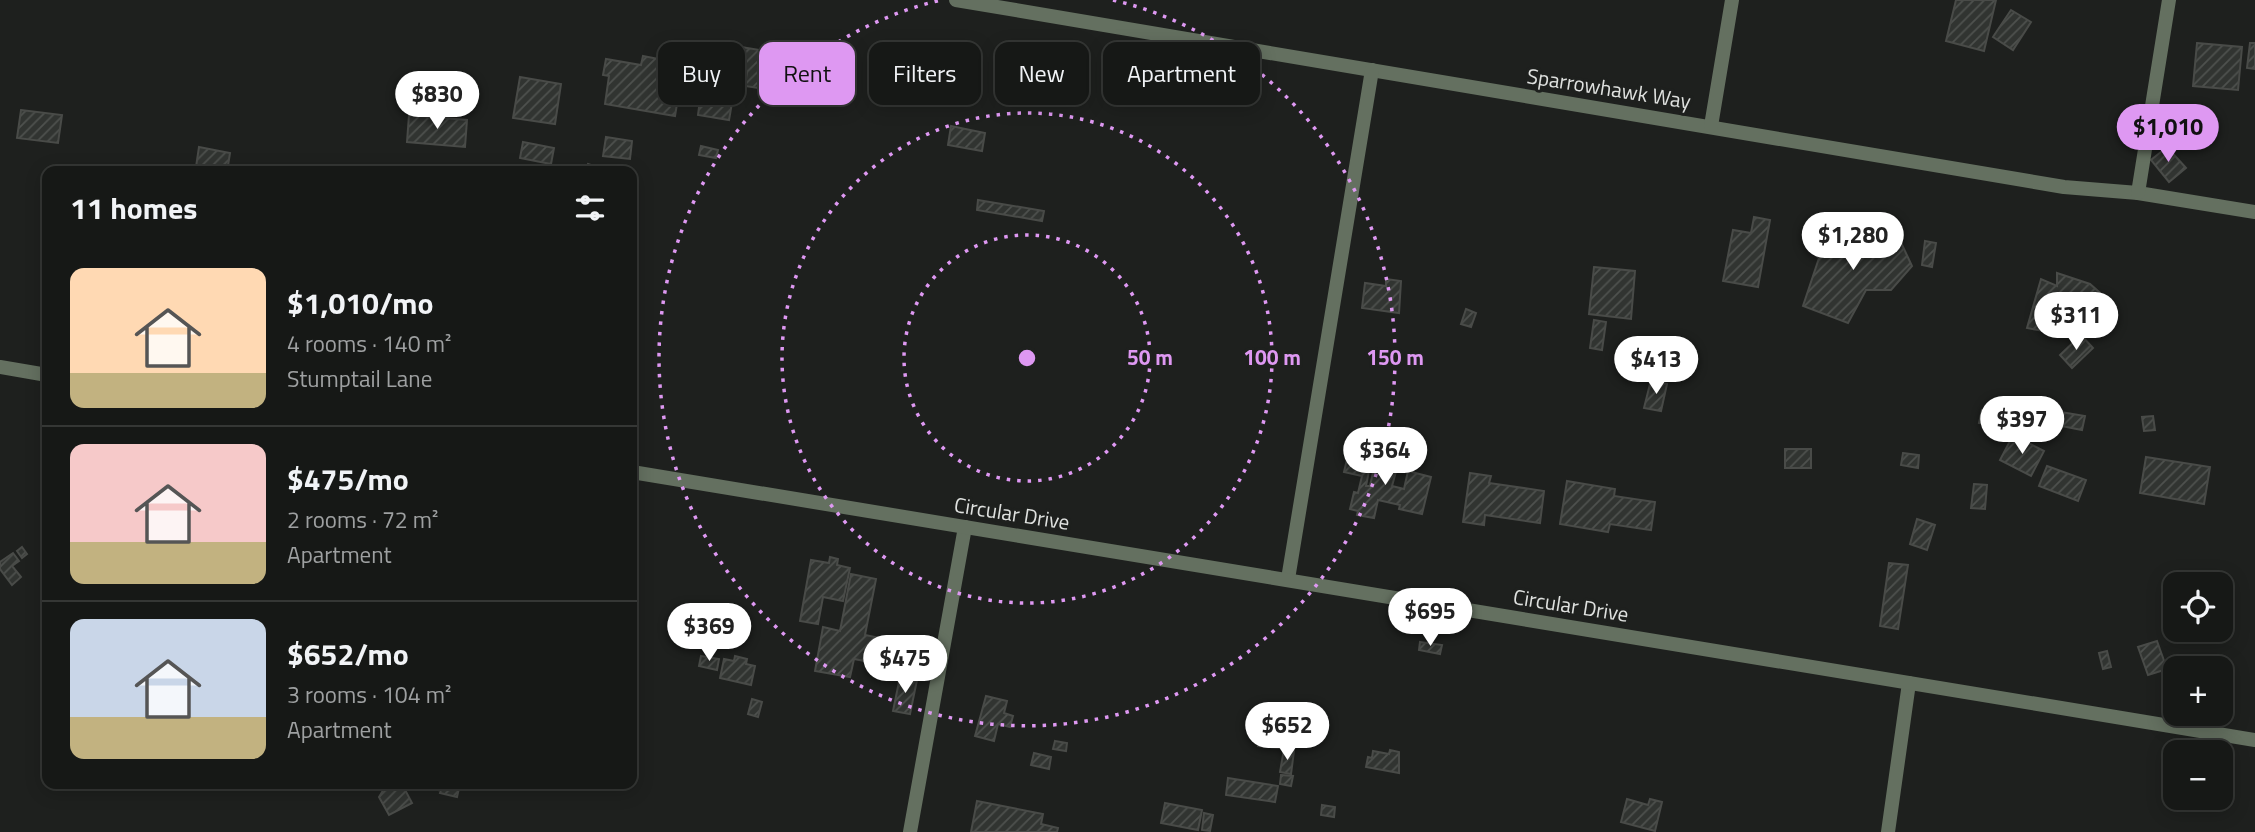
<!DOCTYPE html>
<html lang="en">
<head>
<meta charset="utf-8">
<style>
	:root { --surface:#161816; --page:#1f211f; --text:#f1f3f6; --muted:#9ea0a1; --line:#353735; --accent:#de98f2 }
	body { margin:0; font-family:"Titillium Web",sans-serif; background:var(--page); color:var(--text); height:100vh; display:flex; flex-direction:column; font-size:26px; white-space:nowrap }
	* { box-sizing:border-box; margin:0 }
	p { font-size:23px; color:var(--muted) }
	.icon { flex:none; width:38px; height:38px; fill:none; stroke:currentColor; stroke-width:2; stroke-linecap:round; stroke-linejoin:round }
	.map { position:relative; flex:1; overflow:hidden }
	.drawer { position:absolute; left:42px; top:166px; width:595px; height:623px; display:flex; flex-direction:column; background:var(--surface); border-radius:14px; box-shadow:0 4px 18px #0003,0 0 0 2px var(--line) }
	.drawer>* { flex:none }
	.top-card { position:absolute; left:658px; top:42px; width:665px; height:63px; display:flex; gap:14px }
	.buttons { position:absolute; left:2163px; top:572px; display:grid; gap:14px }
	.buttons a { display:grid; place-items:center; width:70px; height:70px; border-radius:14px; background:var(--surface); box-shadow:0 4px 18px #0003,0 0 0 2px var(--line); font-size:35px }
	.price { position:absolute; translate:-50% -60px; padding:0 16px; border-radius:24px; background:#fff; color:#222; font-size:23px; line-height:46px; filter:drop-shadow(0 2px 4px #0008) }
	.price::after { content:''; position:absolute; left:50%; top:42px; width:21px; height:16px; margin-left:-10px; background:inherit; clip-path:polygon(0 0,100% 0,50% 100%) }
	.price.active { background:var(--accent); color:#111 }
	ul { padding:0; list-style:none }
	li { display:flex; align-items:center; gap:21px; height:175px; padding:0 28px }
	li+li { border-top:2px solid var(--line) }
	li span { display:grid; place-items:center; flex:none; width:196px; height:140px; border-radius:14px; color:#555 }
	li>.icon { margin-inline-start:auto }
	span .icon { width:84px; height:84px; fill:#fffc; stroke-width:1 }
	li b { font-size:30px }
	h2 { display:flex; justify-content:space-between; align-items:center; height:84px; padding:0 28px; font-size:30px }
	.chip { padding:0 24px; border-radius:14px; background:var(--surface); box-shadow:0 4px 18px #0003,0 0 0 2px var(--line); font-size:24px; line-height:63px }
	.chip.active { background:var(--accent); color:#111 }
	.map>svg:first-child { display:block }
	.building { fill:url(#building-hatch); stroke:#494b48; stroke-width:2 }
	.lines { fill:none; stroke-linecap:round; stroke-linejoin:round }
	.minor { stroke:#647060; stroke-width:14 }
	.tertiary { stroke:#647060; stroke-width:14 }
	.ring { fill:none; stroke:#de98f2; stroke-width:3.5; stroke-dasharray:3.5 7 }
	.labels { text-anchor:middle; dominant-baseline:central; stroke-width:6; stroke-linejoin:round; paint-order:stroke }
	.street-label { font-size:21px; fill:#dfe1df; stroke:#1e201e }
	.centre { fill:#de98f2; stroke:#1e201e; stroke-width:3.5 }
	.ring-label { font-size:21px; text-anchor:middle; font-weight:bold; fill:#de98f2; stroke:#1e201e; stroke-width:6; stroke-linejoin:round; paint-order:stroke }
</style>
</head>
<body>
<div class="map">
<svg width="2255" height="832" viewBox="0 0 2255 832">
	<defs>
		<pattern id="building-hatch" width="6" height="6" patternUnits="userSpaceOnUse" patternTransform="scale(1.75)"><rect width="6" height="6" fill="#313431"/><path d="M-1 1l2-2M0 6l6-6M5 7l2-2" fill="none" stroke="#4e514e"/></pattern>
	</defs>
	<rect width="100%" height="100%" fill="#1e201e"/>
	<g class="building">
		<path d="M1956 0H1996L1984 51 1946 41Z"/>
		<path d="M2011 10 2031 22 2013 50 1993 37Z"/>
		<path d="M2197 43 2242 47 2238 90 2193 86Z"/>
		<path d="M2250 43H2255V69L2247 68Z"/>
		<path d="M729 45 765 51 759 88 745 86 747 72 725 69Z"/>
		<path d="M643 56 664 60 662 76 672 77 669 97 678 98 675 116 605 104 609 76 603 75 606 59 641 65Z"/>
		<path d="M520 77 561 84 555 124 513 118Z"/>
		<path d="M701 92 733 97 729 120 698 115Z"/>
		<path d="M21 110 62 115 58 143 17 138Z"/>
		<path d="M409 115 467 120 465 147 407 142Z"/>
		<path d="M951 126 985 133 982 151 948 145Z"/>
		<path d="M606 137 632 141 630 159 603 156Z"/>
		<path d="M523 142 554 148 551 164 520 158Z"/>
		<path d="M701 146 718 150 716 158 699 155Z"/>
		<path d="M199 147 230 153 227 172 196 167Z"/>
		<path d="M2167 147 2186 168 2169 182 2151 160Z"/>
		<path d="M588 164 605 170 604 172H585Z"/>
		<path d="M978 200 1044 211 1042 221 977 210Z"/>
		<path d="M1754 217 1770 220 1758 287 1723 281 1733 230 1751 233Z"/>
		<path d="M1829 226 1840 251 1886 230 1885 238 1897 234 1912 266 1891 290H1866L1848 323 1803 306 1819 258 1808 248Z"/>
		<path d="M1925 241 1936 243 1932 267 1922 265Z"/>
		<path d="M1594 267 1635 271 1631 319 1589 314Z"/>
		<path d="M2057 273 2090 284 2114 305 2109 320 2090 321 2067 335 2027 328 2041 279 2057 286Z"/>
		<path d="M1386 279 1401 281 1399 313 1362 308 1365 283 1386 286Z"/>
		<path d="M1466 309 1476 313 1471 327 1461 324Z"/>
		<path d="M1594 320 1606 322 1602 350 1590 348Z"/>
		<path d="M2081 335 2093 348 2072 368 2060 355Z"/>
		<path d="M1651 380 1667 384 1661 411 1644 408Z"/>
		<path d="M1982 410 2002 414 1999 427 1979 423Z"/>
		<path d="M2049 410 2085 416 2082 430 2046 423Z"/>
		<path d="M2153 416 2155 430 2144 431 2142 417Z"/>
		<path d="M2013 435 2044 451 2031 476 2000 460Z"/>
		<rect x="1785" y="449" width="26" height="19"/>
		<path d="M1349 451 1372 456 1366 486H1370L1375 463 1397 468 1392 486 1404 489 1408 471 1431 477 1422 514 1399 509 1400 505 1378 500 1374 518 1357 515 1358 511 1350 509 1354 492 1358 493 1362 476 1344 472Z"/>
		<path d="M1903 453 1919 455 1918 468 1901 465Z"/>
		<path d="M2146 457 2210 467 2204 504 2140 493Z"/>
		<path d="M2047 466 2086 480 2078 501 2039 486Z"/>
		<path d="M1470 473 1491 476 1489 483 1544 491 1540 523 1485 515 1484 525 1463 522Z"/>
		<path d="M1567 481 1615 489 1614 496 1655 502 1651 530 1610 524 1608 532 1560 524Z"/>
		<path d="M1974 484 1987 485 1985 509 1971 508Z"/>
		<path d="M1917 519 1935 525 1927 550 1910 544Z"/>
		<path d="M22 547 27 554 22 558 17 551Z"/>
		<path d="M13 553 19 561 12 566 21 577 12 585 0 569V562Z"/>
		<path d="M830 557 838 559 837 565 850 568 843 601 823 597 818 624 800 621 811 560 829 563Z"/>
		<path d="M1889 563 1908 565 1898 629 1880 626Z"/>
		<path d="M851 574 876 579 865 635 885 639 880 664 854 659 850 677 815 671 823 627 840 631Z"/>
		<path d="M2157 641 2167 669 2148 675 2138 647Z"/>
		<path d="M1420 642 1442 645 1440 654 1419 650Z"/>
		<path d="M2107 651 2111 667 2103 669 2099 653Z"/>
		<path d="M701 656 719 659 717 670 699 666Z"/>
		<path d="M735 656 747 659 746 664 755 666 751 685 720 678 724 659 734 661Z"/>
		<path d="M900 677 917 680 910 714 893 711Z"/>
		<path d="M986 696 1007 701 1004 713 1013 716 1010 727 998 724 994 741 975 736Z"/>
		<path d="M752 699 762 702 758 717 748 714Z"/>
		<path d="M1259 738 1280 739 1279 748 1258 746Z"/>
		<path d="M1055 741 1067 743 1066 751 1053 749Z"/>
		<path d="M1284 749 1294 751 1291 774 1280 772Z"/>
		<path d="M1390 750 1399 752V773L1366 767 1368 757 1372 758 1373 751 1389 754Z"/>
		<path d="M1034 753 1051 757 1049 769 1031 765Z"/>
		<path d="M1281 775 1293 776 1291 786 1280 784Z"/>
		<path d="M1228 778 1278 786 1275 802 1226 795Z"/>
		<path d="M387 784H402L412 803 389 815 379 797Z"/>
		<path d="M424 784H439L438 790 423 787Z"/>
		<path d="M443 784H460L457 797 440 793Z"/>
		<path d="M1627 799 1648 805 1650 799 1662 802 1655 831 1621 822Z"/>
		<path d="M977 801 1043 814 1041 824 1058 828 1057 832H971Z"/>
		<path d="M1165 803 1202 810 1198 830 1161 823Z"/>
		<path d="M1322 805 1335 807 1334 817 1321 815Z"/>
		<path d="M1204 813 1213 815 1210 831 1202 830Z"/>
	</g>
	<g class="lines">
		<g class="minor">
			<path d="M956 0 2064 187 2138 193 2255 212"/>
			<path d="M1711 126 1732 0"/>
			<path d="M2138 193 2169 0"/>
			<path d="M1288 579 1372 70"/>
			<path d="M910 832 965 527"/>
			<path d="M1888 832 1909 683"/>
		</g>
		<g class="tertiary">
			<path d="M0 367 47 375"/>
			<path d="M632 472 2255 740"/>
		</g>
	</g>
	<g class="ring">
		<circle cx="1027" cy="358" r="123"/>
		<circle cx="1027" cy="358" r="245"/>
		<path d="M1113 0A368 368 0 1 1 941 0"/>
	</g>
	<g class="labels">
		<g class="street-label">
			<text transform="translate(1609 88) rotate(9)">Sparrowhawk Way</text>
			<text transform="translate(1012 513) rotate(9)">Circular Drive</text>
			<text transform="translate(1571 605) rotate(9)">Circular Drive</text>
		</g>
	</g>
	<circle cx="1027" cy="358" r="10" class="centre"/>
	<g class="ring-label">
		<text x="1150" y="365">50 m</text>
		<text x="1272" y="365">100 m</text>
		<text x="1395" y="365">150 m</text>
	</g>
</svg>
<div class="buttons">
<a><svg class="icon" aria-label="locate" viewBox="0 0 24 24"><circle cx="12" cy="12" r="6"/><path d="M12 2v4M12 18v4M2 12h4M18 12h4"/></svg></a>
<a>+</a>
<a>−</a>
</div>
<b class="price" style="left:437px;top:131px">$830</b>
<b class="price active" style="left:2168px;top:164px">$1,010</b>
<b class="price" style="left:1853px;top:272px">$1,280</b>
<b class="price" style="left:2076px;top:352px">$311</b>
<b class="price" style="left:1656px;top:396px">$413</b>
<b class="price" style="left:2022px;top:456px">$397</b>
<b class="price" style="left:1385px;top:487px">$364</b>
<b class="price" style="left:1430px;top:648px">$695</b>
<b class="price" style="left:709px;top:663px">$369</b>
<b class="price" style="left:905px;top:695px">$475</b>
<b class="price" style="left:1287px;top:762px">$652</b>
<div class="top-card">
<a class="chip">Buy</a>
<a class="chip active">Rent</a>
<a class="chip">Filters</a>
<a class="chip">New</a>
<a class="chip">Apartment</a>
</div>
<section class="drawer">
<h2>11 homes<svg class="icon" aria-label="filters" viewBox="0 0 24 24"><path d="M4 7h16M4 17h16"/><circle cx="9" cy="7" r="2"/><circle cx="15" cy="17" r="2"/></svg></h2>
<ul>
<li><span style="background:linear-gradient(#ffd9b3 75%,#c2b280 0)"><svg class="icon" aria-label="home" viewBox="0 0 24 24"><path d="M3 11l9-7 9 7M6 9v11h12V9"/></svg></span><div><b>$1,010/mo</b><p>4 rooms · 140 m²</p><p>Stumptail Lane</p></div></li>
<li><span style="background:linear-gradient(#f6c9c9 70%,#c2b280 0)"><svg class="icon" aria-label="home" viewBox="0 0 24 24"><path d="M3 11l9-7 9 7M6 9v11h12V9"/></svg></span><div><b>$475/mo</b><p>2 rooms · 72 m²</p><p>Apartment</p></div></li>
<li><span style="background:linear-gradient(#c9d6e8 70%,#c2b280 0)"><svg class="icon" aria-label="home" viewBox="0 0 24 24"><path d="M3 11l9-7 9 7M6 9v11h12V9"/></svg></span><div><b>$652/mo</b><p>3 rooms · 104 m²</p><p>Apartment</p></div></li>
</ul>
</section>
</div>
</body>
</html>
